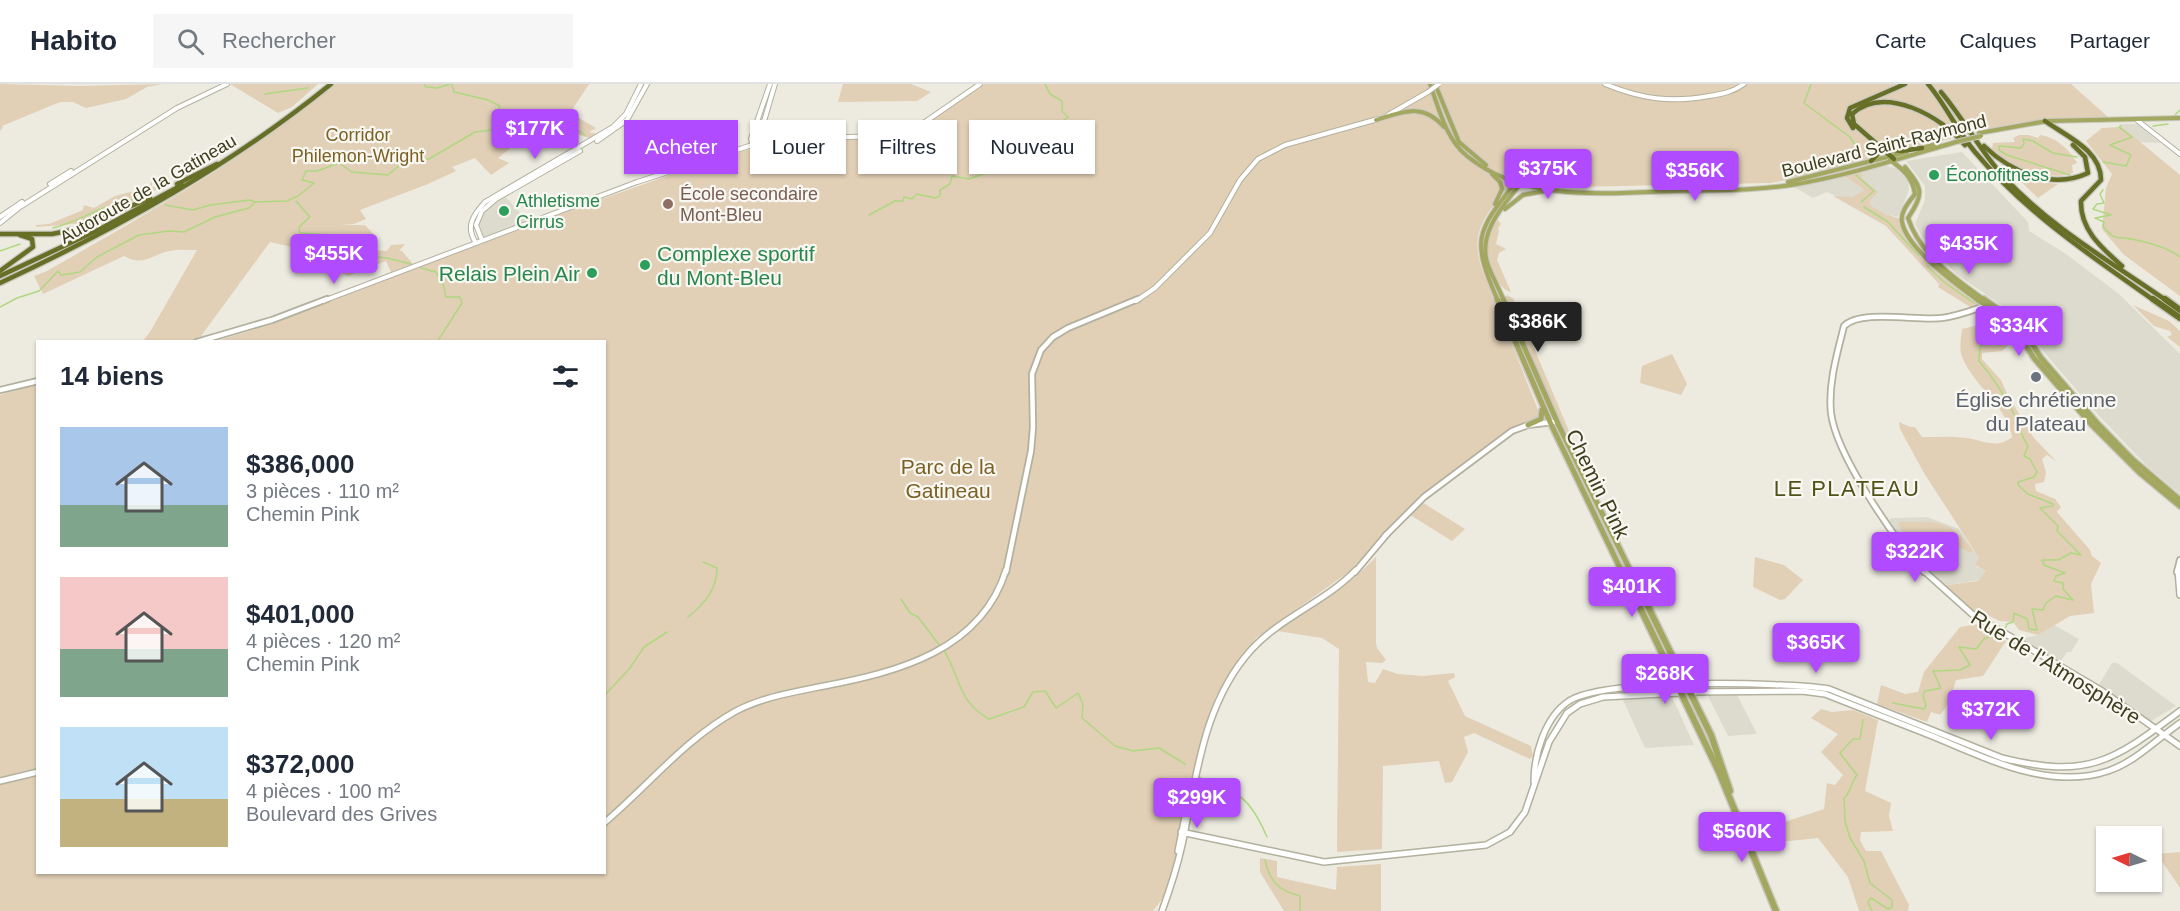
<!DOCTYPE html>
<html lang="fr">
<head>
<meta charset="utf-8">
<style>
	:root { --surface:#fff; --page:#f6f6f7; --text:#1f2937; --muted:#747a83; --line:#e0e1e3; --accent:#b04bff }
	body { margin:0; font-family:Helvetica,sans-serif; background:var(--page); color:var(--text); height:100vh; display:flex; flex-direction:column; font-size:22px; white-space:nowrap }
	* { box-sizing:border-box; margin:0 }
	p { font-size:20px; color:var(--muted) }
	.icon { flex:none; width:33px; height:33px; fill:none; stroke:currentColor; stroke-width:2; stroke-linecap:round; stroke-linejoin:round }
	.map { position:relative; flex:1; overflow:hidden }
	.panel { position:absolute; left:36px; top:256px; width:570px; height:534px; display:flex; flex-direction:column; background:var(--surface); border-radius:0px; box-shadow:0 2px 4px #0004 }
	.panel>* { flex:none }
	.top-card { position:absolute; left:624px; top:36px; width:570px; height:54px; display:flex; gap:12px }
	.needle { width:39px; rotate:275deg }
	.fabs { position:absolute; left:2096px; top:742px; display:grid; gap:12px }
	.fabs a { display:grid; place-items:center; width:66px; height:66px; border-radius:0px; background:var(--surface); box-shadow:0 2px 4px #0004; font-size:30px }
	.price { position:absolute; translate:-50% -51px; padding:0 14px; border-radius:6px; background:var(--accent); color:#fff; font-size:20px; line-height:39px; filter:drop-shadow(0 2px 3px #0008) }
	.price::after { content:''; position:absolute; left:50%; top:36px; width:18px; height:14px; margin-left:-9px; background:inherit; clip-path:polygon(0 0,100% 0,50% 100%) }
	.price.selected { background:#222; color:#fff }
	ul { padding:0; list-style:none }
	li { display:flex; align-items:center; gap:18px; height:150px; padding:0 24px }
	li span { display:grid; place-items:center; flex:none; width:168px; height:120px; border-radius:0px; color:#555 }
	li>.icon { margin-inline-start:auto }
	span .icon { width:72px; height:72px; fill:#fffc; stroke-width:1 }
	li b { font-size:26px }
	h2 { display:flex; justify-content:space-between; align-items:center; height:72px; padding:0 24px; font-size:26px }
	.chip { padding:0 21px; border-radius:0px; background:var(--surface); box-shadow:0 2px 4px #0004; font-size:21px; line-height:54px }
	.chip.selected { background:var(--accent); color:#fff }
	header { display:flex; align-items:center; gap:36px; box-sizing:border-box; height:84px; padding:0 30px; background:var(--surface); border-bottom:2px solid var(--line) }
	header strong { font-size:28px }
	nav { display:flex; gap:33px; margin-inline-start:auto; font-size:21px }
	.search { width:420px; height:54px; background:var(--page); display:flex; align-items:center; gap:15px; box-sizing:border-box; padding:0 21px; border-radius:0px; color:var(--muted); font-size:22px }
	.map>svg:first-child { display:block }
	.built { fill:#dddbce }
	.green { fill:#e1cfb6 }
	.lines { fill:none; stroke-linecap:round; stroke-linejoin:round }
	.stream { stroke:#afd881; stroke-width:1.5 }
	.minor-far2-casing { stroke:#b2b19e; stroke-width:6 }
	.minor-far1-casing { stroke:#b2b19e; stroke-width:8 }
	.minor-casing { stroke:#b2b19e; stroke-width:8 }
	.major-far2-casing { stroke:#c9c9c0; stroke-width:6 }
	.major-far1-casing { stroke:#c9c9c0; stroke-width:8 }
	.major-casing { stroke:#c9c9c0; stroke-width:9 }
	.highway-far1-casing { stroke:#c9c9c0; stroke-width:7 }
	.highway-casing { stroke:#c9c9c0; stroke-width:9 }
	.minor-far2 { stroke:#fff; stroke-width:4 }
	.minor-far1 { stroke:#fff; stroke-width:4.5 }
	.minor { stroke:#fff; stroke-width:5 }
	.major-far2 { stroke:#a3a75f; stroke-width:4 }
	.major-far1 { stroke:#a3a75f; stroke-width:5 }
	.major { stroke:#a3a75f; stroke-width:6 }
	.highway-far1 { stroke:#676f27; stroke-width:4.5 }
	.highway { stroke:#676f27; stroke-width:6 }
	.minor-bridge-casing { stroke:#b2b19e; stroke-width:6; stroke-linecap:butt }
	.major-bridge-casing { stroke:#c9c9c0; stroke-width:6; stroke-linecap:butt }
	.minor-bridge { stroke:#fff; stroke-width:4 }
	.major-bridge { stroke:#a3a75f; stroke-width:4 }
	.leisure-dot { fill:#2e9e5b; stroke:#f9f7f1; stroke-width:2 }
	.education-dot { fill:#8d6e63; stroke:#f9f7f1; stroke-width:2 }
	.worship-dot { fill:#6b7280; stroke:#f9f7f1; stroke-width:2 }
	.labels { text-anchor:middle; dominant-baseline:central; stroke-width:4.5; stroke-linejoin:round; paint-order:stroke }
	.far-park-label { font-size:18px; fill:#7b6124; stroke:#f9f7f1 }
	.far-street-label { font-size:18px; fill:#3e3f1e; stroke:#f9f7f1 }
	.far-leisure-label { font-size:18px; fill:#27864d; stroke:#f9f7f1; text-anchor:start }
	.far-education-label { font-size:18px; fill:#785e54; stroke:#f9f7f1; text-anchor:start }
	.leisure-label { font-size:21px; fill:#27864d; stroke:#f9f7f1; text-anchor:start }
	.worship-label { font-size:21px; fill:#5b616d; stroke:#f9f7f1 }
	.park-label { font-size:21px; fill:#7b6124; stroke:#f9f7f1 }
	.street-label { font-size:21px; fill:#3e3f1e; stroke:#f9f7f1 }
	.neighbourhood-label { font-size:22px; letter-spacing:1.5px; fill:#4f5318; stroke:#f9f7f1 }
</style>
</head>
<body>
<header>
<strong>Habito</strong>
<div class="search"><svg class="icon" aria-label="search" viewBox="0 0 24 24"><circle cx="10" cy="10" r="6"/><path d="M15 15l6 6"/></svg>Rechercher</div>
<nav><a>Carte</a><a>Calques</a><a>Partager</a></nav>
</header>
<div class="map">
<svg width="2180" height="827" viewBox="0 0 2180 827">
	<rect width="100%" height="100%" fill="#edebe0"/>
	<g class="built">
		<path d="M766 37H796L790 54 761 55 757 54 762 39Z"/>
		<path d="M2119 40H2137L2160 59 2139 58Z"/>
		<path d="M1962 68 2028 138 2029 147 2066 170 2119 210 2180 270V410L2148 383 2100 333 2037 260 2032 249 2004 223 1956 190 1923 154 1915 140 1925 116V102L1906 77Z"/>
		<path d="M1887 82 1898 85 1908 97 1909 106 1898 133 1885 130 1870 121 1871 115 1858 88Z"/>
		<path d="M1842 90 1864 106 1852 113H1838L1827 108 1813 114 1791 101Z"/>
		<path d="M503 110 529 139 482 156 476 141 482 127Z"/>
		<path d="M1927 433 1959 445 1979 474 1975 482 1986 487 1980 496 1940 502 1924 487 1901 458 1889 437 1891 434Z"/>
		<path d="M2054 541 2079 555 2071 568H2067L2059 580 2016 556 2038 551Z"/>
		<path d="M2112 579H2117L2176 622 2151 637 2097 604Z"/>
		<path d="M1737 611 1757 650 1728 652 1708 612Z"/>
		<path d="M1672 613 1694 661 1645 664 1623 616Z"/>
	</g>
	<g class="green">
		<path d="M0 0 79 2 162 0 147 3 126 15 86 24 73 18H60L2 42 3 43 0 47Z"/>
		<path d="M230 0H318L292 23 278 29Z"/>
		<path d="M335 0H589L570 29 596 44 589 48 600 51 592 55C555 43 549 38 513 56L518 58 498 74 509 79 491 91 475 74 452 83 456 87 428 100 360 126 366 135 354 140 340 141H365L377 154 371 166 387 167 391 161 405 160 399 167H402L413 180 391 188 386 177 348 192 340 188 325 187 321 182 338 173 337 170 328 166H305L270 158 201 252 235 245 234 248 197 258H142L150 248 197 166C188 166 178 165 169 167 152 171 142 183 124 172L43 210 34 192 47 187C147 130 247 74 335 0Z"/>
		<path d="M843 0H911L931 8 917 17 838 18Z"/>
		<path d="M985 0H2071L2108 33 2035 37 1996 43 1802 93 1770 99 1571 103 1541 100 1516 94C1492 124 1467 144 1482 185L1540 331 1533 337 1510 345 1421 412 1350 487 1256 554 1216 612 1174 799 1153 827H0V311L37 300 38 789H604V258H213L269 241 599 113 602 115 715 75 776 58 893 54 910 50Z"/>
		<path d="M717 43 719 44C713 56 674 69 661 68L689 44Z"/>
		<path d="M2122 43 2180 91V212L2123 170 2102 145 2106 104 2112 90 2086 57 2102 44Z"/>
		<path d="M2019 51H2029L2038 54 2040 51C2056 53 2070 66 2077 79L2072 81 2073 89C2050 98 2009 84 1992 65L1993 59 2015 58 2013 54Z"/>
		<path d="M2009 86 2041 98 2058 100 2038 114Z"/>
		<path d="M1858 88 1864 92 1860 93 1878 108 1871 115 1870 121 1885 130 1901 135C1913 174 1955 198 1987 222L1975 226 1938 203 1939 200 1886 142 1833 112 1852 113 1864 106 1842 90Z"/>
		<path d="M152 98V103L164 102 86 139 36 143V141L49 140 83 126 84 121 94 124 115 112 146 104Z"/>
		<path d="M1498 136 1501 140 1498 144 1499 147 1496 160 1506 165 1499 169 1497 176 1511 208C1497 205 1485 176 1486 162 1487 152 1492 143 1498 136Z"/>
		<path d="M1507 211 1513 214 1577 366 1553 325 1505 214Z"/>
		<path d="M2133 221 2169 237 2180 247V263L2167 253 2172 251 2170 247 2154 242Z"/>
		<path d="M1985 226 2005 237 2018 259H2011L2002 267 1982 269V275L2001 296 2008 312 2034 354 2056 377 2047 371 2042 375 2046 388 2044 398 2035 400 2036 407 2055 415 2061 423 2057 428 2090 466 2092 472 2101 479 2091 500 2094 529 2070 532 2038 551 2019 546 2013 538 2000 537 1987 531 1986 537 1940 502 1978 497 1986 487 1975 481 1979 474 1924 389 1900 345 1899 338 1910 343H1915L1922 353C1936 353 1952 352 1966 354 1984 356 1996 366 2012 353 2007 322 1974 302 1962 273 1959 265 1961 254 1962 245L1991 238 1977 228Z"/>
		<path d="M1672 270 1687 300 1681 311 1640 299 1642 282Z"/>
		<path d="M1420 417 1465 445 1452 457 1407 429Z"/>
		<path d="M1901 438C1936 438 1952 435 1972 466L1971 469 1956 462 1952 455 1905 454 1898 440Z"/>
		<path d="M1376 473V559L1377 564 1386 576 1382 579 1366 578 1368 598 1375 599 1383 585 1398 590 1423 592 1454 589 1455 593 1448 597 1465 632 1531 662 1533 672 1530 675 1474 649 1464 653 1468 668 1452 698 1445 699 1439 677 1383 682 1382 765 1337 768 1339 565 1322 554 1277 547C1312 525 1347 503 1376 473Z"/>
		<path d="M1755 473 1784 481 1803 496 1785 515 1780 516 1753 503Z"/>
		<path d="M1979 540 2006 557 1983 592 1956 596 1949 619 1940 631 1931 628 1927 638 1877 620 1881 601 1905 610 1918 608 1924 588 1960 543Z"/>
		<path d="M1821 625 1832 628 1853 626 1878 636 1865 707 1891 719 1889 732 1893 747 1861 748 1860 756 1866 767H1881L1909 821 1908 827H1859L1848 793 1818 754 1780 758 1773 742 1824 725 1827 699 1835 701 1843 691 1821 668 1838 650 1811 634Z"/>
		<path d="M2180 768V804L2157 770Z"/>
		<path d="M1260 774 1277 777V793L1336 806 1337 783 1381 780V827H1284L1260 788Z"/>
	</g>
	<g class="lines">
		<g class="stream">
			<path d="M424 0 426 3 437 4 450 0"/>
			<path d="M1811 0 1804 19 1850 53 1860 68 1856 78"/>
			<path d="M265 10 308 4"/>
			<path d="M2175 31 2180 26"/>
			<path d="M511 32C539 29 562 35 585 51"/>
			<path d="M2153 42 2168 40"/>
			<path d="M2103 78 2126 82 2131 71 2110 61 2132 53 2119 43 2121 42"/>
			<path d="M1856 91 1874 107 1861 118"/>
			<path d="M2070 91 2007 71 1999 66V62L2021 64 2024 60 2023 55 2033 57 2053 69 2077 73"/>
			<path d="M2103 106 2100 110 2104 119 2097 120 2093 125 2111 131 2095 134 2104 138 2103 142C2115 159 2120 151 2136 156 2150 159 2169 164 2180 173"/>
			<path d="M296 117 310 133 299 143 300 149 331 151 343 155 342 169 387 174 411 180"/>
			<path d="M165 121 193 126 210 121 250 116 255 118"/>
			<path d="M1864 123 1888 138 1919 172"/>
			<path d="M869 131 895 117H903L904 113 912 115 917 110 935 114 940 112V106L950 100 952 92 969 95 992 87H1005L1045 69 1041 62 1051 57 1046 54 1059 48 1056 43 1068 33 1062 27V17L1050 10 1045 0"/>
			<path d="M53 144C82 137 108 117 137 115"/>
			<path d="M0 167 20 160"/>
			<path d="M1927 182 1944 198 1974 219"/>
			<path d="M421 184 436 188 443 200 446 213H460L462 219 437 258"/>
			<path d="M0 223 17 214 39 207 58 187 61 191 80 188 97 173 139 151 169 147 184 148 215 133 249 124 255 118 287 117 298 112 314 99 302 96 306 87H317L339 79 352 88 388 91 403 78 429 75 475 48 500 45 511 35 497 31 500 22 488 16 454 8 452 0"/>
			<path d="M1992 232 2002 239 2004 244 1980 263 1979 277C1994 294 2005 312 2015 332 2020 343 2021 352 2028 362L2024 372 2030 375 2037 388 2034 393 2018 398V401L2028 410 2053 420V422L2040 424 2058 442 2057 447 2081 471 2071 469 2058 476H2042L2044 481 2065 489 2056 492 2054 497 2063 499V505L2073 516 2056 512 2046 519 2043 526 2032 525 2037 546 2029 545 2027 535 2014 529 2013 538 2007 540 2005 545"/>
			<path d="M901 515 910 529 918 533 940 562"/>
			<path d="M688 533C704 520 717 506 717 484L703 478"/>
			<path d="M943 565C961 593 957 617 989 635L1024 623 1033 608 1045 607 1056 624 1078 609 1083 620 1082 634 1115 662 1133 667 1159 664 1185 680"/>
			<path d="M604 612 630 584 644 563 667 548"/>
			<path d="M1893 619 1924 625 1926 622 1923 611 1925 607 1941 604 1933 587 1960 586 1970 581 1959 563 1976 565 1984 555 1993 551"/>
			<path d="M1863 636 1860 655H1853L1840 669 1857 691C1851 698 1851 709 1844 714L1845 737 1850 754 1864 777 1870 799 1892 816V823L1888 825 1871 814 1868 818 1872 827"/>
			<path d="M1199 693C1212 700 1225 705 1237 711 1251 718 1261 739 1267 753"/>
			<path d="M1265 776C1270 798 1278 806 1300 812V827"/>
		</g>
		<g class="minor-far2-casing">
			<g id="minor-far2">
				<path d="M1605 0C1641 15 1671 19 1709 12 1722 10 1733 8 1744 0"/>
				<path d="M1388 31 1428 8"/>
				<path d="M2138 37 2180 70"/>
				<path d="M597 57 627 36 647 0"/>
				<path d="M757 61 775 0"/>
				<path d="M753 63 751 55 770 0"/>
				<path d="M50 100 71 87"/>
				<path d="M0 133 22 118"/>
				<path d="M0 139 20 123 177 24 227 0"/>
				<path d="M482 156 476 141 482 127 496 115 580 67"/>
				<path d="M476 159C465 143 473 131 485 118L613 43 626 30 641 0"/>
				<path d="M323 217 637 98 749 62 778 55 883 52 906 48 925 38 980 0"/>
				<path d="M1136 217 1155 204 1210 149 1240 96 1258 75 1285 61 1378 35"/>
			</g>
		</g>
		<g class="minor-far1-casing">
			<g id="minor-far1">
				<path d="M197 258 272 236 327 215"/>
				<path d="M0 306 38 297"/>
				<path d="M1385 452 1424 413 1512 347 1528 341 1553 338"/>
				<path d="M1897 459 1910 476"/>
				<path d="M1006 488 1031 367 1033 343 1032 290 1041 266 1053 253 1068 244 1138 215"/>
				<path d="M1355 488 1387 450"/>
				<path d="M1924 488C1895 456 1836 371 1831 329 1828 300 1837 270 1844 242 1861 225 1917 237 1942 234 1958 232 1973 226 1988 221"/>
				<path d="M2177 488 2180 476"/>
			</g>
		</g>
		<g class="minor-casing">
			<g id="minor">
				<path d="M1923 486 1972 530 2102 607 2180 662"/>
				<path d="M2178 486 2180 511"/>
				<path d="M1690 608 1802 607 1825 610C1861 624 1896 638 1932 652 1986 674 2049 707 2108 687 2135 678 2157 655 2180 639"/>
				<path d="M0 697 38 688"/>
				<path d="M1534 698C1534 670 1545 633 1569 617 1606 594 1783 598 1829 605L2002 674C2088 695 2112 678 2180 627"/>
				<path d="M604 739C648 702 685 655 736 627 763 613 794 608 824 602 897 588 981 567 1006 486"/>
				<path d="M1181 748 1324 778 1486 761 1510 748 1525 728 1549 658 1567 629 1580 620 1603 613 1681 609"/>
				<path d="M1178 767 1187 723"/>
				<path d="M1162 827C1170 805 1177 784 1182 761 1196 695 1203 619 1251 566 1281 533 1325 518 1356 486"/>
			</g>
		</g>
		<g class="major-far2-casing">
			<g id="major-far2">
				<path d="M1430 0C1439 25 1446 55 1467 72 1524 119 1606 109 1674 107 1715 106 1756 107 1797 100 1851 91 1904 73 1956 58"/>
				<path d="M1435 0 1459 58 1486 81"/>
				<path d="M1376 36C1403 28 1423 18 1444 43"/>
				<path d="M1979 49 2047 37 2180 34"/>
				<path d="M1919 65 1939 59"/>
				<path d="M1890 76C1903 85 1913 94 1915 110 1909 118 1900 128 1902 138 1907 165 1957 201 1979 217"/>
				<path d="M1905 83C1923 106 1924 109 1908 134 1920 171 1955 195 1986 217"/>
				<path d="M1492 90 1500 98 1502 105 1495 120"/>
				<path d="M1788 98 1907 68"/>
				<path d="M1505 125 1523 111 1544 107"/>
				<path d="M1498 217C1470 153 1477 148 1518 95"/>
				<path d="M1504 217C1499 204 1491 191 1487 178 1478 146 1506 119 1523 96"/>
			</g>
		</g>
		<g class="major-far1-casing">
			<g id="major-far1">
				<path d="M1497 215 1550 338 1622 488"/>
				<path d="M1503 215 1559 342 1631 488"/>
				<path d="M1977 215 2013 241 2034 274 2092 341 2139 388 2180 422"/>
				<path d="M1984 215 2020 241 2041 274 2097 339 2133 376 2180 416"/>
				<path d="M1528 341 1541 335 1542 326"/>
			</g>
		</g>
		<g class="major-casing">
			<g id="major">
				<path d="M1622 486 1719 688 1776 827"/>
				<path d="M1630 486 1711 651 1730 707"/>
			</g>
		</g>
		<g class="highway-far1-casing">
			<g id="highway-far1">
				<path d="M1928 0C1946 21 1957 47 1975 68 2026 129 2091 172 2155 217"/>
				<path d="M1941 8C1964 35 1980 67 2003 92 2050 143 2111 178 2167 217"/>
				<path d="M2045 37C2066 52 2101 66 2101 96L2081 117C2080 146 2102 164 2122 182"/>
				<path d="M1853 44 1847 34 1850 24 1905 0"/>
				<path d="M1984 62C2011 88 2052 106 2088 89L2085 73 2073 61"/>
				<path d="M1884 65 1901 67 1922 64"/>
				<path d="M1894 75 1854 40 1852 30C1885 0 1942 33 1965 61"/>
				<path d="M1871 77 1878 70 1874 64"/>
				<path d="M177 100 217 80"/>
				<path d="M0 150H52L77 145 150 114"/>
				<path d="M0 187 33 163 32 155 20 151"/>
				<path d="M0 192 98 146 182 101"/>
				<path d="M0 199C118 144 230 82 331 0"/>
			</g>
		</g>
		<g class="highway-casing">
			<g id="highway">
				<path d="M2153 215 2180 234"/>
				<path d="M2165 215 2180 226"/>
			</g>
		</g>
		<use href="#minor-far2" class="minor-far2"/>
		<use href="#minor-far1" class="minor-far1"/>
		<use href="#minor" class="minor"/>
		<use href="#major-far2" class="major-far2"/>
		<use href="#major-far1" class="major-far1"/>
		<use href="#major" class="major"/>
		<use href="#highway-far1" class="highway-far1"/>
		<use href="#highway" class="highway"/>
		<g class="minor-bridge-casing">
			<path id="minor-bridge" d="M1428 8 1439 0"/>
		</g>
		<g class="major-bridge-casing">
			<path id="major-bridge" d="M1956 58 1981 52"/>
		</g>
		<use href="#minor-bridge" class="minor-bridge"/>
		<use href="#major-bridge" class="major-bridge"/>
	</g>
	<g class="leisure-dot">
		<circle cx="1934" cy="91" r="6"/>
		<circle cx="504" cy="127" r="6"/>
		<circle cx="645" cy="181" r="6"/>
		<circle cx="592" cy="189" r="6"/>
	</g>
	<circle class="education-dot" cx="668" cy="120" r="6"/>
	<circle class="worship-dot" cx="2036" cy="293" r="6"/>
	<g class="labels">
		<g class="far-park-label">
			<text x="358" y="51">Corridor<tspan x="358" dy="21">Philemon-Wright</tspan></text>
		</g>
		<g class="far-street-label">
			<text transform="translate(1884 62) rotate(-14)">Boulevard Saint-Raymond</text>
			<text transform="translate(148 105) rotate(-30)">Autoroute de la Gatineau</text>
		</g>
		<g class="far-leisure-label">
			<text x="1946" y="91">Éconofitness</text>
			<text x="516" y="117">Athletisme<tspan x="516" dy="21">Cirrus</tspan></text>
		</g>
		<g class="far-education-label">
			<text x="680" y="110">École secondaire<tspan x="680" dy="21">Mont-Bleu</tspan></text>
		</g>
		<g class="leisure-label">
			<text x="657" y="169">Complexe sportif<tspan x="657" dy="24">du Mont-Bleu</tspan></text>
			<text x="580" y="189" text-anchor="end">Relais Plein Air</text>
		</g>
		<g class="worship-label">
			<text x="2036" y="315">Église chrétienne<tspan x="2036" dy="24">du Plateau</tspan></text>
		</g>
		<g class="park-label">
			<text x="948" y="382">Parc de la<tspan x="948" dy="24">Gatineau</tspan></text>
		</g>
		<g class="street-label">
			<text transform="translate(1598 400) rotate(64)">Chemin Pink</text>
			<text transform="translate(2056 583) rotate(32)">Rue de l'Atmosphère</text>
		</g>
		<g class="neighbourhood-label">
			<text x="1847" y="404">LE PLATEAU</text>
		</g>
	</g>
</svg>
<div class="fabs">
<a><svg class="needle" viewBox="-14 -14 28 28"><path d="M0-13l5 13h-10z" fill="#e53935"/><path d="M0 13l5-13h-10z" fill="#747a83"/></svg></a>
</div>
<b class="price" style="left:535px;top:76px">$177K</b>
<b class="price" style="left:1548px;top:116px">$375K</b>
<b class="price" style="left:1695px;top:118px">$356K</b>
<b class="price" style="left:1969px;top:191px">$435K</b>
<b class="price" style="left:334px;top:201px">$455K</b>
<b class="price selected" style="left:1538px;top:269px">$386K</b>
<b class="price" style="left:2019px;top:273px">$334K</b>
<b class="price" style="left:1915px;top:499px">$322K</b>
<b class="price" style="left:1632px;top:534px">$401K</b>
<b class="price" style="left:1816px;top:590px">$365K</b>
<b class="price" style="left:1665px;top:621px">$268K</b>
<b class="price" style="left:1991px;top:657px">$372K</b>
<b class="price" style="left:1197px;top:745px">$299K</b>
<b class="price" style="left:1742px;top:779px">$560K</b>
<div class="top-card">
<a class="chip selected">Acheter</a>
<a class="chip">Louer</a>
<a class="chip">Filtres</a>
<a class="chip">Nouveau</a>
</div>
<section class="panel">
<h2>14 biens<svg class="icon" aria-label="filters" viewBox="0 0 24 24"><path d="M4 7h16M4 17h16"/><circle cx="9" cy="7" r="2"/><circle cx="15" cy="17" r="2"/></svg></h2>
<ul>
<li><span style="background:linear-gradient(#a9c7e8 65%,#7fa58c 0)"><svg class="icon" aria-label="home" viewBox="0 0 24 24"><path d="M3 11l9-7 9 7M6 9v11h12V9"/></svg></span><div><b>$386,000</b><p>3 pièces · 110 m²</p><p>Chemin Pink</p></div></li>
<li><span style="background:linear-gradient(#f6c9c9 60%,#7fa58c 0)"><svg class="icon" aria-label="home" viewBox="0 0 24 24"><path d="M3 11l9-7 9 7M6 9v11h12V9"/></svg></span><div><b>$401,000</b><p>4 pièces · 120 m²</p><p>Chemin Pink</p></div></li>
<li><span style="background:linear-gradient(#bfe0f5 60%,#c2b280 0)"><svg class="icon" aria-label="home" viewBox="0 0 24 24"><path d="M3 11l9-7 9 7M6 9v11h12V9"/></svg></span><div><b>$372,000</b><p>4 pièces · 100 m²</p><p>Boulevard des Grives</p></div></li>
</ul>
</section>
</div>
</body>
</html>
